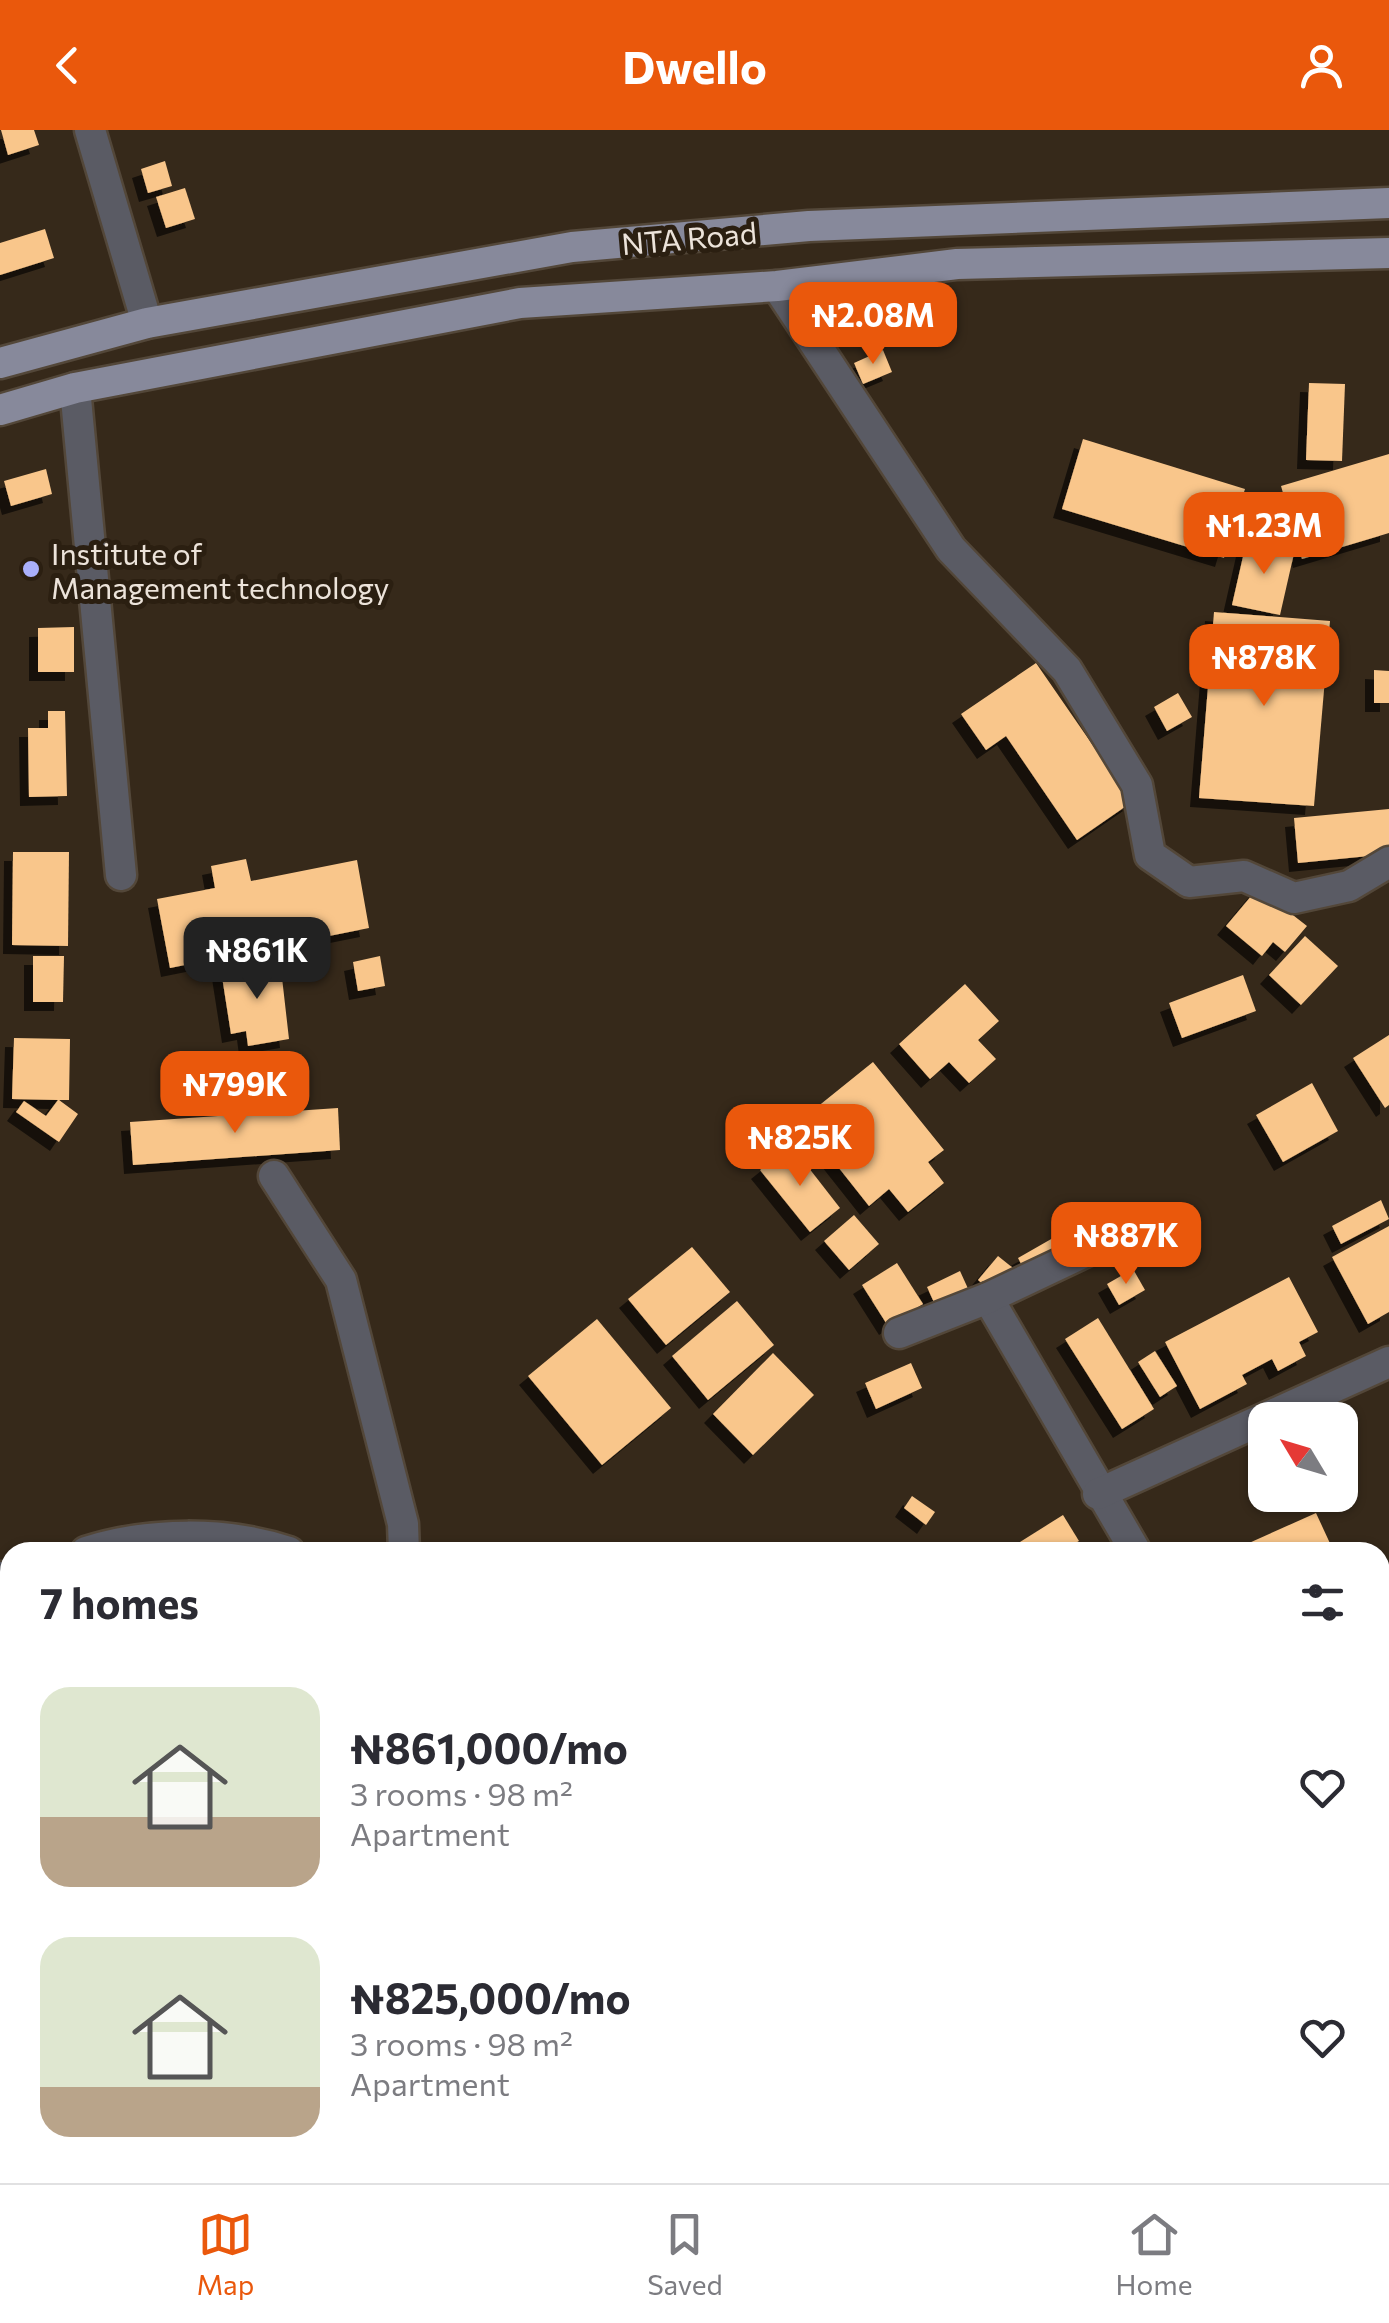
<!DOCTYPE html>
<html lang="en">
<head>
<meta charset="utf-8">
<style>
	:root { --surface:#fff; --page:#f2f2f3; --text:#2b2b33; --muted:#7c7c81; --line:#e1e1e2; --accent:#ea580c }
	body { margin:0; font-family:Commissioner,sans-serif; background:var(--page); color:var(--text); height:100vh; display:flex; flex-direction:column; font-size:38px; white-space:nowrap }
	* { box-sizing:border-box; margin:0 }
	p { font-size:32px; color:var(--muted) }
	.icon { flex:none; width:55px; height:55px; fill:none; stroke:currentColor; stroke-width:2; stroke-linecap:round; stroke-linejoin:round }
	.map { position:relative; flex:1; overflow:hidden }
	.panel { position:absolute; left:0px; top:1412px; width:1390px; height:642px; display:flex; flex-direction:column; background:var(--surface); border-radius:30px 30px 0 0; box-shadow:0 2px 8px #0004 }
	.panel>* { flex:none }
	.needle { width:65px; rotate:308deg }
	.fabs { position:absolute; left:1248px; top:1272px; display:grid; gap:20px }
	.fabs a { display:grid; place-items:center; width:110px; height:110px; border-radius:20px; background:var(--surface); box-shadow:0 2px 8px #0004; font-size:50px }
	.price { position:absolute; translate:-50% -85px; padding:0 22px; border-radius:20px; background:var(--accent); color:#fff; font-size:32px; line-height:65px; filter:drop-shadow(0 2px 5px #0008) }
	.price::after { content:''; position:absolute; left:50%; top:60px; width:30px; height:22px; margin-left:-15px; background:inherit; clip-path:polygon(0 0,100% 0,50% 100%) }
	.price.current { background:#222; color:#fff }
	ul { padding:0; list-style:none }
	li { display:flex; align-items:center; gap:30px; height:250px; padding:0 40px }
	li span { display:grid; place-items:center; flex:none; width:280px; height:200px; border-radius:30px; color:#555 }
	li>.icon { margin-inline-start:auto }
	span .icon { width:120px; height:120px; fill:#fffc; stroke-width:1 }
	li b { font-size:42px }
	h2 { display:flex; justify-content:space-between; align-items:center; height:120px; padding:0 40px; font-size:42px }
	header { display:flex; justify-content:space-between; align-items:center; height:130px; padding:0 40px; background:var(--accent); color:#fff; font-size:45px; font-weight:700 }
	.dock { display:flex; justify-content:space-around; align-items:center; height:140px; border-top:2px solid var(--line); background:var(--surface); font-size:28px; color:var(--muted) }
	.dock a { display:grid; justify-items:center; gap:5px }
	.dock .current { color:var(--accent) }
	.map>svg:first-child { display:block }
	.building { fill:#f9c68b; filter:url(#shadow) }
	.lines { fill:none; stroke-linecap:round; stroke-linejoin:round }
	.minor-casing { stroke:#534739; stroke-width:35 }
	.major-casing { stroke:#534739; stroke-width:35 }
	.minor { stroke:#5a5b64; stroke-width:30 }
	.major { stroke:#87899b; stroke-width:30 }
	.poi-dot { fill:#aab0fb; stroke:#2b1f11; stroke-width:4 }
	.labels { text-anchor:middle; dominant-baseline:central; stroke-width:10; stroke-linejoin:round; paint-order:stroke }
	.street-label { font-size:30px; fill:#ece3da; stroke:#2b1f11 }
	.poi-label { font-size:30px; fill:#ece3da; stroke:#2b1f11; text-anchor:start }
</style>
</head>
<body>
<header><svg class="icon" aria-label="back" viewBox="0 0 24 24"><path d="M15 5l-7 7 7 7"/></svg>Dwello<svg class="icon" aria-label="person" viewBox="0 0 24 24"><circle cx="12" cy="8" r="4"/><path d="M4 21q1-7 8-7t8 7"/></svg></header>
<div class="map">
<svg width="1389" height="2053" viewBox="0 0 1389 2053">
	<defs>
		<filter id="shadow"><feDropShadow dx="-9" dy="9" stdDeviation="0" flood-color="#0009"/></filter>
	</defs>
	<rect width="100%" height="100%" fill="#36291a"/>
	<g class="building">
		<path d="M1 0H34L39 15 8 25Z"/>
		<path d="M165 31 172 56 148 63 141 39Z"/>
		<path d="M185 58 195 89 166 98 156 67Z"/>
		<path d="M45 99 54 128 0 145V113Z"/>
		<path d="M883 220 892 242 863 254 854 233Z"/>
		<path d="M1309 253 1345 254 1342 331 1306 330Z"/>
		<path d="M1083 309 1245 359 1224 428 1062 379Z"/>
		<path d="M1389 324V403L1302 429 1281 356Z"/>
		<path d="M46 339 52 364 11 376 4 351Z"/>
		<path d="M1247 409 1295 419 1280 485 1232 475Z"/>
		<path d="M1214 482 1330 491 1314 676 1199 668Z"/>
		<path d="M74 497V542H38V498Z"/>
		<path d="M1036 533 1132 672 1077 710 1006 606 986 620 961 584Z"/>
		<path d="M1374 540 1389 541V573H1374Z"/>
		<path d="M1178 563 1192 587 1167 601 1154 577Z"/>
		<path d="M48 581H65L67 666 29 667 28 598H48Z"/>
		<path d="M1389 679V724L1298 733 1294 688Z"/>
		<path d="M13 722H69L68 816 12 815Z"/>
		<path d="M246 729 251 751 357 730 369 798 170 838 157 769 215 758 211 736Z"/>
		<path d="M1258 758 1307 796 1285 822 1273 812 1262 826 1226 796Z"/>
		<path d="M1305 806 1338 836 1301 875 1269 845Z"/>
		<path d="M33 826H64L63 872H33Z"/>
		<path d="M380 826 385 856 358 861 353 832Z"/>
		<path d="M280 830 289 909 248 916 246 901 231 904 221 840Z"/>
		<path d="M1243 845 1256 881 1182 908 1169 873Z"/>
		<path d="M965 854 999 891 978 910 996 929 969 953 949 932 930 949 899 914Z"/>
		<path d="M1389 905V975L1385 978 1353 928Z"/>
		<path d="M14 908 70 909 69 970H59L78 984 59 1012 16 982 24 971 46 986 58 970 12 969Z"/>
		<path d="M873 932 944 1020 928 1032 944 1053 908 1082 889 1059 869 1076 801 990Z"/>
		<path d="M1312 953 1338 1001 1283 1032 1256 985Z"/>
		<path d="M338 978 340 1020 133 1035 130 992Z"/>
		<path d="M791 1015 840 1078 810 1102 760 1040Z"/>
		<path d="M1381 1070 1389 1089 1341 1114 1332 1096Z"/>
		<path d="M854 1085 879 1114 849 1140 824 1111Z"/>
		<path d="M1389 1096V1182L1368 1194 1332 1127Z"/>
		<path d="M1053 1108 1063 1128 1028 1147 1018 1128Z"/>
		<path d="M692 1117 730 1162 666 1215 628 1169Z"/>
		<path d="M998 1126 1023 1146 1002 1170 978 1150Z"/>
		<path d="M897 1133 923 1174 888 1196 862 1155Z"/>
		<path d="M1133 1139 1145 1160 1119 1175 1107 1154Z"/>
		<path d="M960 1141 970 1163 937 1179 927 1157Z"/>
		<path d="M1289 1147 1318 1202 1299 1212 1306 1226 1278 1241 1272 1229 1242 1245 1247 1254 1200 1279 1165 1212Z"/>
		<path d="M737 1171 774 1215 708 1270 672 1226Z"/>
		<path d="M1098 1188 1154 1279 1122 1299 1065 1209Z"/>
		<path d="M597 1189 671 1278 602 1335 528 1246Z"/>
		<path d="M1155 1221 1177 1256 1160 1267 1138 1232Z"/>
		<path d="M773 1223 814 1265 753 1325 713 1284Z"/>
		<path d="M911 1233 922 1258 876 1279 865 1253Z"/>
		<path d="M912 1366 935 1382 926 1395 904 1378Z"/>
		<path d="M1316 1383 1334 1422H1254L1249 1413Z"/>
		<path d="M1063 1385 1079 1411 1059 1422H1020L1015 1415Z"/>
		<path d="M1384 1641 1389 1649V1681L1380 1687V1643Z"/>
		<path d="M1380 1725 1389 1742V1799L1380 1804Z"/>
		<path d="M0 2033 10 2045 19 2053H0Z"/>
		<path d="M314 2045H377L382 2053H309L307 2049Z"/>
	</g>
	<g class="lines">
		<g class="minor-casing">
			<g id="minor">
				<path d="M90 0 147 193"/>
				<path d="M777 156 951 419 1067 540 1137 655 1150 725 1189 752 1244 746 1294 768 1349 756 1389 732"/>
				<path d="M75 258 121 745"/>
				<path d="M274 1046 341 1150 403 1394 404 1422"/>
				<path d="M988 1168 1136 1422"/>
				<path d="M899 1203 988 1168 1089 1120"/>
				<path d="M1098 1364 1389 1232"/>
				<path d="M86 1422C147 1402 227 1401 289 1422"/>
				<path d="M0 1447H10"/>
				<path d="M1380 1571 1389 1566"/>
				<path d="M0 1826 10 1846"/>
				<path d="M95 2045 98 2053"/>
				<path d="M701 2045 706 2053"/>
			</g>
		</g>
		<g class="major-casing">
			<g id="major">
				<path d="M0 233 147 193 572 117 809 96 1389 73"/>
				<path d="M0 280 75 258 520 173 777 156 957 134 1389 123"/>
			</g>
		</g>
		<use href="#minor" class="minor"/>
		<use href="#major" class="major"/>
	</g>
	<circle class="poi-dot" cx="31" cy="439" r="10"/>
	<g class="labels">
		<g class="street-label">
			<text transform="translate(689 107) rotate(-5)">NTA Road</text>
		</g>
		<g class="poi-label">
			<text x="51" y="422">Institute of<tspan x="51" dy="34">Management technology</tspan></text>
		</g>
	</g>
</svg>
<div class="fabs">
<a><svg class="needle" viewBox="-14 -14 28 28"><path d="M0-13l5 13h-10z" fill="#e53935"/><path d="M0 13l5-13h-10z" fill="#7c7c81"/></svg></a>
</div>
<b class="price" style="left:873px;top:237px">₦2.08M</b>
<b class="price" style="left:1264px;top:447px">₦1.23M</b>
<b class="price" style="left:1264px;top:579px">₦878K</b>
<b class="price current" style="left:257px;top:872px">₦861K</b>
<b class="price" style="left:235px;top:1006px">₦799K</b>
<b class="price" style="left:800px;top:1059px">₦825K</b>
<b class="price" style="left:1126px;top:1157px">₦887K</b>
<section class="panel">
<h2>7 homes<svg class="icon" aria-label="filters" viewBox="0 0 24 24"><path d="M4 7h16M4 17h16"/><circle cx="9" cy="7" r="2"/><circle cx="15" cy="17" r="2"/></svg></h2>
<ul>
<li><span style="background:linear-gradient(#dfe7d0 65%,#b9a48a 0)"><svg class="icon" aria-label="home" viewBox="0 0 24 24"><path d="M3 11l9-7 9 7M6 9v11h12V9"/></svg></span><div><b>₦861,000/mo</b><p>3 rooms · 98 m²</p><p>Apartment</p></div><svg class="icon" aria-label="heart" viewBox="0 0 24 24"><path d="M12 20l-8-8c-3-5 5-10 8-4 3-6 11-1 8 4z"/></svg></li>
<li><span style="background:linear-gradient(#dfe7d0 75%,#b9a48a 0)"><svg class="icon" aria-label="home" viewBox="0 0 24 24"><path d="M3 11l9-7 9 7M6 9v11h12V9"/></svg></span><div><b>₦825,000/mo</b><p>3 rooms · 98 m²</p><p>Apartment</p></div><svg class="icon" aria-label="heart" viewBox="0 0 24 24"><path d="M12 20l-8-8c-3-5 5-10 8-4 3-6 11-1 8 4z"/></svg></li>
</ul>
</section>
</div>
<nav class="dock">
<a class="current"><svg class="icon" aria-label="map" viewBox="0 0 24 24"><path d="M3 6l6-2 6 2 6-2v14l-6 2-6-2-6 2zM9 4v14M15 6v14"/></svg>Map</a>
<a><svg class="icon" aria-label="saved" viewBox="0 0 24 24"><path d="M7 4h10v16l-5-4-5 4z"/></svg>Saved</a>
<a><svg class="icon" aria-label="home" viewBox="0 0 24 24"><path d="M3 11l9-7 9 7M6 9v11h12V9"/></svg>Home</a>
</nav>
</body>
</html>
